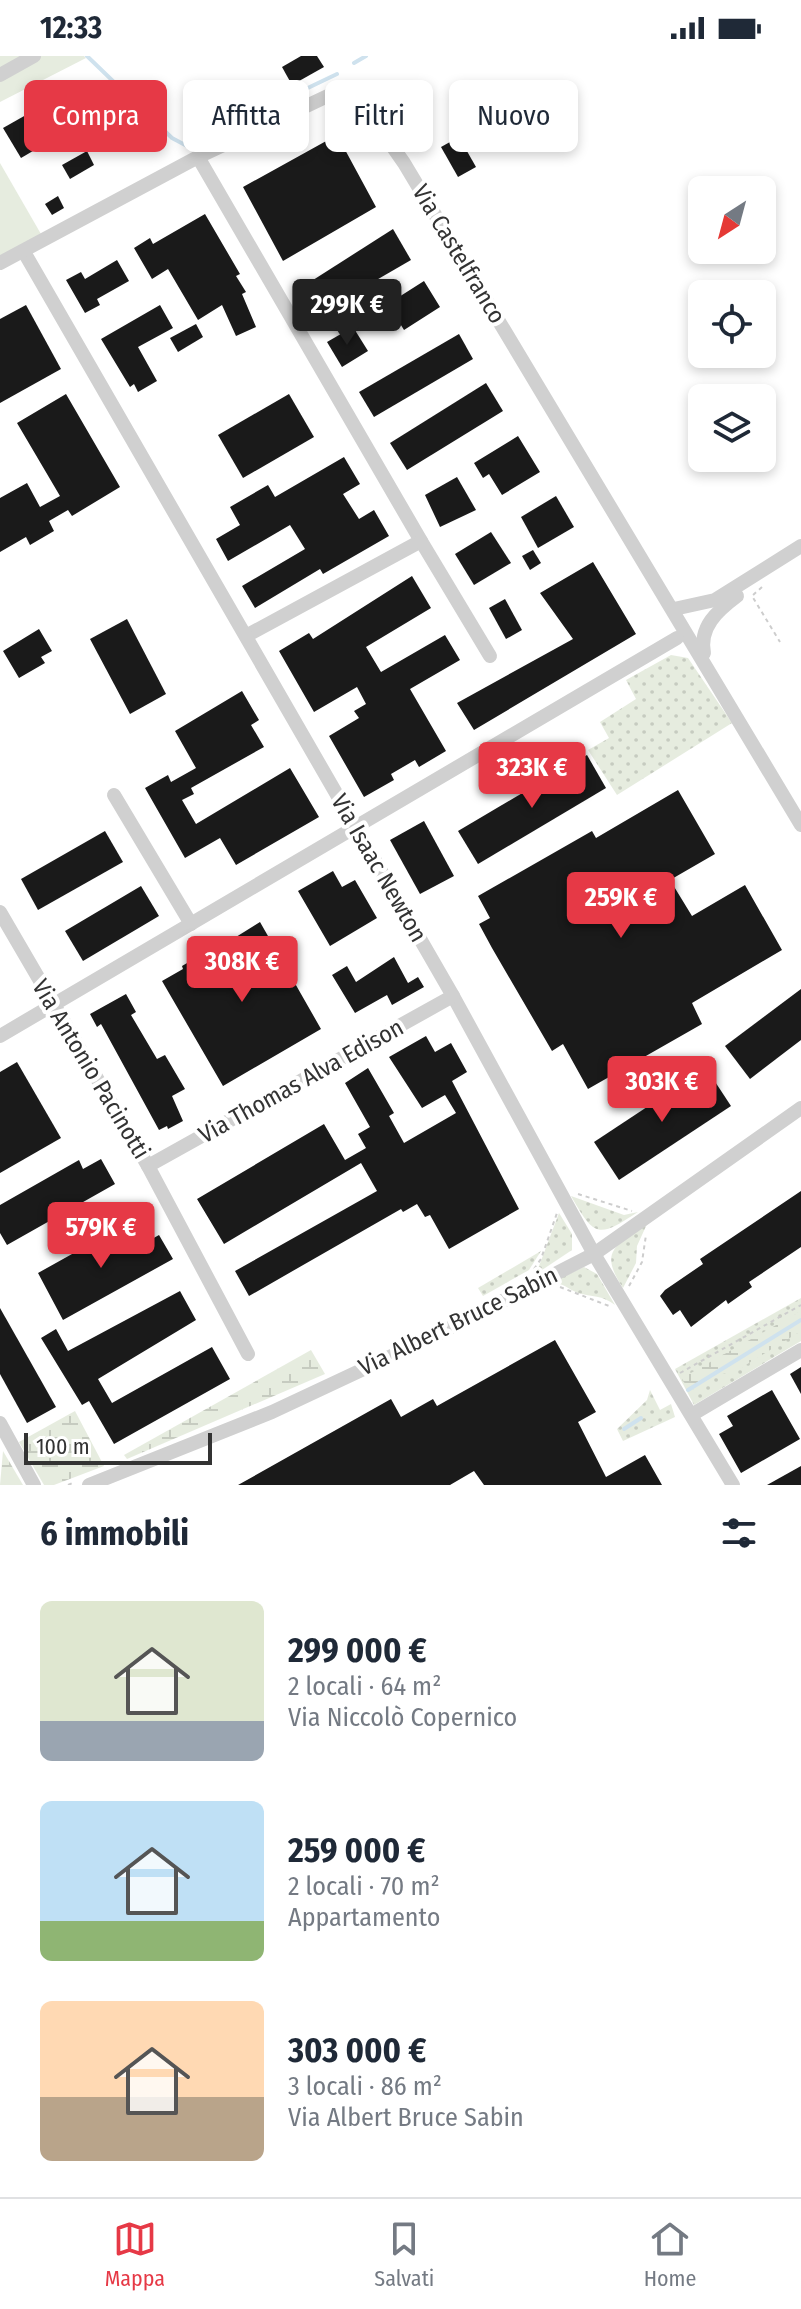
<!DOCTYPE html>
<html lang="it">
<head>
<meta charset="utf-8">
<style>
	:root { --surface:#fff; --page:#f6f6f7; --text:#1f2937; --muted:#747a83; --line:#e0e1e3; --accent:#e63946 }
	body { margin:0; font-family:"Fira Sans Condensed",sans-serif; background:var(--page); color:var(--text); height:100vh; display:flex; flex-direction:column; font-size:30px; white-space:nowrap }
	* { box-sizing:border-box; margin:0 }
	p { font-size:26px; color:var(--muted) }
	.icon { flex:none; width:44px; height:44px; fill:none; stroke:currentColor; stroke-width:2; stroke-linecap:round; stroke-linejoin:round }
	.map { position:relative; height:1429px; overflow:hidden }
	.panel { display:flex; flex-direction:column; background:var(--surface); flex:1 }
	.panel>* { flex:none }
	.banner { position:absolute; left:24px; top:24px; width:754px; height:72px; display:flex; gap:16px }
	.needle { width:52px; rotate:216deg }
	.tools { position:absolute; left:688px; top:120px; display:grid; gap:16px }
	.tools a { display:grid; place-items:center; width:88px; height:88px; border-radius:12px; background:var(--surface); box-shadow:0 4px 12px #0003; font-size:40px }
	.scale { position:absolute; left:24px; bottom:20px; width:188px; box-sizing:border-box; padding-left:8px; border:4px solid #333; border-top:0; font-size:22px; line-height:28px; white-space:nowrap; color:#333; -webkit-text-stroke:6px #fff; paint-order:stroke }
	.price { position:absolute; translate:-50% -68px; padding:0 18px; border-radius:8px; background:var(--accent); color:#fff; font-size:26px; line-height:52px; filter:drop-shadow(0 2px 4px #0008) }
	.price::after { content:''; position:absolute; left:50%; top:48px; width:24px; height:18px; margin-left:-12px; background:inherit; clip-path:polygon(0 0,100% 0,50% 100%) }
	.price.active { background:#222; color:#fff }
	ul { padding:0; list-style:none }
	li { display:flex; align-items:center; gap:24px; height:200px; padding:0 40px }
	li span { display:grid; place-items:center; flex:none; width:224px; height:160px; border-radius:12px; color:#555 }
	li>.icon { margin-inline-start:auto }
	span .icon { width:96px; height:96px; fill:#fffc; stroke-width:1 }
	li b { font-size:34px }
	h2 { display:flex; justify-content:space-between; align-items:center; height:96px; padding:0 40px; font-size:34px }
	.chip { padding:0 28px; border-radius:12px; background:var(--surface); box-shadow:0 4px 12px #0003; font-size:28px; line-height:72px }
	.chip.active { background:var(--accent); color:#fff }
	.status { display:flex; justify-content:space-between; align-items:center; height:56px; padding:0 40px; background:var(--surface); direction:ltr }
	.status svg { height:22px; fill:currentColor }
	.menu { display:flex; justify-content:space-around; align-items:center; height:112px; border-top:2px solid var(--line); background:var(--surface); font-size:22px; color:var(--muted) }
	.menu a { display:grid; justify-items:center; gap:4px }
	.menu .active { color:var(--accent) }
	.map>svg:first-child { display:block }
	.grass { fill:url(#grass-dots) }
	.wetland { fill:url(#wetland-marsh) }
	.pitch { fill:#e6ecdf }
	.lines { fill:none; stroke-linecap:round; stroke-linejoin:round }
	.stream { stroke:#cfe2ee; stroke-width:4 }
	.building { fill:#1a1a1a }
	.path { stroke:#cdcdcd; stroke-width:2; stroke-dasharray:4 4; stroke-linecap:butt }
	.minor { stroke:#d0d0d0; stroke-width:14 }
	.labels { text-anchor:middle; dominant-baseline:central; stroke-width:8; stroke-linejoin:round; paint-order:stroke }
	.street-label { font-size:24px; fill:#333; stroke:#fff }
</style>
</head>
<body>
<div class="status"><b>12:33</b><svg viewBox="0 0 49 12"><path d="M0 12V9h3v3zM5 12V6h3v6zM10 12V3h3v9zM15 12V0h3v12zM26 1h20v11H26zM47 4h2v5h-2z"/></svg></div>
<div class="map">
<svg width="801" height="1429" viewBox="0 0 801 1429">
	<defs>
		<pattern id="grass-dots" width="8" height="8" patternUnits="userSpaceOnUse" patternTransform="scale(2)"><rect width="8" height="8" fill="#e6ecdf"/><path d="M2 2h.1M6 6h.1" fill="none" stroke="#c6cbc0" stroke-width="1.8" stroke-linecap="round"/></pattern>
		<pattern id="wetland-marsh" width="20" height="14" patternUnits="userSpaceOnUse" patternTransform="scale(2)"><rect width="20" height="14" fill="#e6ecdf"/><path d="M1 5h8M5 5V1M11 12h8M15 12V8" fill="none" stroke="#c6cbc0"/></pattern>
	</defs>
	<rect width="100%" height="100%" fill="#fff"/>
	<g class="grass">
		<path d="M671 599 688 602 732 667 617 739 588 694 609 682 600 666 636 643 626 624Z"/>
		<path d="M571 1140 624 1159 638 1156C598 1182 595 1182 571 1140Z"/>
		<path d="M559 1157 572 1178V1194L536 1218Z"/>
		<path d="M647 1168 637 1190 636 1207 623 1232C598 1194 616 1190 647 1168Z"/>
		<path d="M541 1195 529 1214 483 1240 478 1232Z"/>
		<path d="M584 1211 597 1218 615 1249C602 1239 592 1241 578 1237 565 1232 563 1225 548 1228Z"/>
		<path d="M801 1242V1285L694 1349 675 1313Z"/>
		<path d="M650 1334 660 1354 671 1348 675 1361 623 1385 617 1373 647 1344Z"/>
	</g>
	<g class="wetland">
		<path d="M801 1255V1275L736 1315 717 1319 689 1336 682 1322Z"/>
		<path d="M311 1294 325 1318 127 1403 124 1399Z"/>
		<path d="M75 1355 104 1410 54 1429H44L19 1386Z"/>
		<path d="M3 1395 23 1429H0Z"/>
	</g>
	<g class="pitch">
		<path d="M0 0H84L86 2 0 46Z"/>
		<path d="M0 107 45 185 0 210Z"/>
	</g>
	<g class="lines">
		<g class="stream">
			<path d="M87 0 172 82 187 90 337 18"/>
			<path d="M354 7 366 0"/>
			<path d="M688 1334 801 1264"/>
			<path d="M624 1373 641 1362"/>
		</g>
	</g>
	<g class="building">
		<path d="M301 0H317L324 11 292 29 282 11Z"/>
		<path d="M110 36 120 52 101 64 104 70 91 77 73 47 88 38 93 46Z"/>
		<path d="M481 39 492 57 476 66 465 49Z"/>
		<path d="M33 55 50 85 21 102 3 72Z"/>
		<path d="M459 81 476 111 458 121 441 91Z"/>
		<path d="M328 84 334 95 343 90 376 151 283 205 243 131Z"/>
		<path d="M87 95 94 109 70 123 62 109Z"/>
		<path d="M58 140 64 152 52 159 45 148Z"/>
		<path d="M205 158 240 218 236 220 246 236 242 238 256 271 236 280 222 249 198 264 168 213 152 223 134 192 150 182 153 188Z"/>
		<path d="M393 173 411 204 316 259 299 233Z"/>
		<path d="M117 204 129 225 97 243 100 249 85 257 66 224 81 216 85 223Z"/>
		<path d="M424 225 440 251 404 274 396 261 389 266 380 253Z"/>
		<path d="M26 249 61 313 0 347V263Z"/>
		<path d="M160 249 173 272 138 291 157 325 138 336 134 328 130 331 101 283Z"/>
		<path d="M196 268 203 281 178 296 170 282Z"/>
		<path d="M353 271 368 295 342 311 327 286Z"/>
		<path d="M459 278 473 303 374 361 359 336Z"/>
		<path d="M486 327 503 355 407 414 390 387Z"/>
		<path d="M66 338 120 431 72 460 68 454 49 465 54 475 30 489 26 481 0 496V442L27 427 40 451 60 440 17 367Z"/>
		<path d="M289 338 314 381 243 422 218 379Z"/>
		<path d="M518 380 540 416 502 439 489 418 483 422 474 407Z"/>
		<path d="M344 401 360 428 343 438 359 463 374 454 389 480 323 518 320 513 255 552 242 530 305 493 290 469 228 505 216 483 240 469 230 451 268 429 275 441Z"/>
		<path d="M457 421 476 454 440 471 425 439Z"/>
		<path d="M556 440 574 471 538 492 521 461Z"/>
		<path d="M491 476 511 507 474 529 455 498Z"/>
		<path d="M533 494 541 507 530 514 522 500Z"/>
		<path d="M593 506 636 578 474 674 457 647 573 583 540 537Z"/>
		<path d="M412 520 431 552 366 591 381 616 445 579 460 604 410 633 446 695 419 711 415 704 391 718 394 724 364 741 329 680 359 662 354 655 366 648 357 631 314 656 279 595 309 577 313 583Z"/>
		<path d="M505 543 522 574 506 583 489 552Z"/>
		<path d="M127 563 166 638 130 658 90 583Z"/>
		<path d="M39 573 52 595 41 601 45 607 19 622 3 595Z"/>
		<path d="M242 635 259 664 251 669 264 691 191 732 194 738 182 744 196 768 290 712 319 761 236 809 220 782 185 802 145 732 168 719 171 726 196 712 175 675Z"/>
		<path d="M587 699 606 732 478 808 458 775Z"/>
		<path d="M678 734 715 798 670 824 692 860 745 829 782 894 692 947 702 968 588 1033 563 988 552 995 492 892 479 868 490 862 478 840 592 775 596 782Z"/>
		<path d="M424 765 454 820 420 838 390 784Z"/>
		<path d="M105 775 123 806 38 854 21 823Z"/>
		<path d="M333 815 342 831 355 824 377 862 330 890 298 835Z"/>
		<path d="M141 830 159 860 83 905 65 875Z"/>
		<path d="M260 866 321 973 223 1030 162 925 183 913 182 910 194 903 196 906Z"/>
		<path d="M394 901 408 927 418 921 424 931 392 949 387 939 355 957 332 919 347 910 356 926Z"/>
		<path d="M801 933V984L750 1023 725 990Z"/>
		<path d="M126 938 136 956 131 959 157 1003 165 999 185 1033 172 1040 183 1065 168 1073 167 1070 159 1074 101 968 97 971 90 958Z"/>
		<path d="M426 980 435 996 451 987 467 1016 452 1025 519 1153 449 1193 430 1159 425 1161 417 1148 403 1156 401 1153 249 1240 235 1215 377 1135 361 1107 224 1188 197 1143 324 1068 345 1104 366 1092 358 1078 370 1071 345 1027 368 1012 394 1057 389 1060 404 1087 456 1057 445 1039 422 1052 389 1001Z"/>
		<path d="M17 1006 61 1082 0 1117V1016Z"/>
		<path d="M706 1012 731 1050 619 1124 594 1086Z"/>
		<path d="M101 1103 115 1128 7 1189 0 1177V1149L79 1104 83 1113Z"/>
		<path d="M801 1135V1191L749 1226 752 1231 728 1248 726 1244 691 1271 680 1254 673 1259 660 1240 665 1234 703 1208 700 1203Z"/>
		<path d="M124 1169 136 1192 159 1179 173 1203 63 1264 38 1217Z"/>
		<path d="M180 1235 196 1264 98 1323 112 1347 212 1291 230 1323 114 1388 89 1345 82 1349 41 1282 56 1273 68 1295Z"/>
		<path d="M0 1252 56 1351 27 1367 0 1318Z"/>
		<path d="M555 1284 596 1356 578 1366 606 1421 645 1399 662 1429H484L474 1415 450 1429H238L391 1343 401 1361 433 1343 437 1350Z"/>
		<path d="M801 1311V1338L790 1318Z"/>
		<path d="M772 1334 800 1383 741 1417 719 1378 733 1370 727 1360Z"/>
		<path d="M801 1410V1429H767Z"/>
	</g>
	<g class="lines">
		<g class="path">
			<path d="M762 531 752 540 780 586"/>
			<path d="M578 1138 632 1155"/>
			<path d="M534 1213 541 1203 557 1157"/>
			<path d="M629 1230 642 1206 646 1179"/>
			<path d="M560 1231 609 1250"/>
			<path d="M680 1317 801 1249"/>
			<path d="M68 1429 75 1426"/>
		</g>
		<g class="minor">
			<path d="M0 19 34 0"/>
			<path d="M198 101 421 485 246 580"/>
			<path d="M24 196 453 940 594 1198 733 1429"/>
			<path d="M0 207 198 101 334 37 352 40 367 54 404 107 801 769"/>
			<path d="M421 485 490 600"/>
			<path d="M674 553 715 544 801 490"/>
			<path d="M704 597C699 571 717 555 737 540"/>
			<path d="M114 739 191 868"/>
			<path d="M0 856 148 1110 248 1298"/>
			<path d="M0 980 677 582"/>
			<path d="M148 1110 453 940"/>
			<path d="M693 1358 801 1294"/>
			<path d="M0 1367 34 1429"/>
			<path d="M89 1429 272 1356 432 1281 594 1198 801 1052"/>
		</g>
	</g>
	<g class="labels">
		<g class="street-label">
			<text transform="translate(459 198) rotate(59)">Via Castelfranco</text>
			<text transform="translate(379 812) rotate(60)">Via Isaac Newton</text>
			<text transform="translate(91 1013) rotate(59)">Via Antonio Pacinotti</text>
			<text transform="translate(301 1025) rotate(-29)">Via Thomas Alva Edison</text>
			<text transform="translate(458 1265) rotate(-26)">Via Albert Bruce Sabin</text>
		</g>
	</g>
</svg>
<div class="tools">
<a><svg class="needle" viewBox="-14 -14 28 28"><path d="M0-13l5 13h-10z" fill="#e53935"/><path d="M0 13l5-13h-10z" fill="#747a83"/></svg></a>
<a><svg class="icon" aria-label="locate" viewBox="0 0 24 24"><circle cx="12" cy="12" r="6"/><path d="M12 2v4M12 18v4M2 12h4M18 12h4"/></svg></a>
<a><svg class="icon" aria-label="layers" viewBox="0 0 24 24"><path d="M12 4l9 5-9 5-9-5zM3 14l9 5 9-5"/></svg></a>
</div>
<div class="scale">100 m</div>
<b class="price active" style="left:347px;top:291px">299K €</b>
<b class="price" style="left:532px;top:754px">323K €</b>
<b class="price" style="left:621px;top:884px">259K €</b>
<b class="price" style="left:242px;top:948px">308K €</b>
<b class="price" style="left:662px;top:1068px">303K €</b>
<b class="price" style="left:101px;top:1214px">579K €</b>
<div class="banner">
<a class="chip active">Compra</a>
<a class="chip">Affitta</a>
<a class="chip">Filtri</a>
<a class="chip">Nuovo</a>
</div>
</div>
<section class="panel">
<h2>6 immobili<svg class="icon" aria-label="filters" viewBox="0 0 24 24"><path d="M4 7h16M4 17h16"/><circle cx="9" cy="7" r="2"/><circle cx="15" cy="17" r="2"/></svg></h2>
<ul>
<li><span style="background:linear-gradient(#dfe7d0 75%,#9aa5b1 0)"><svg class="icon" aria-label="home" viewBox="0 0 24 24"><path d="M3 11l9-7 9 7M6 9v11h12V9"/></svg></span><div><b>299 000 €</b><p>2 locali · 64 m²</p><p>Via Niccolò Copernico</p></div></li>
<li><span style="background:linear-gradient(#bfe0f5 75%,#8fb573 0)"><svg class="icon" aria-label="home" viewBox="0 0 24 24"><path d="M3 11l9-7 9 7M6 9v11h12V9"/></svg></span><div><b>259 000 €</b><p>2 locali · 70 m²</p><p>Appartamento</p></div></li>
<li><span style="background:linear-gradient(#ffd9b3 60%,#b9a48a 0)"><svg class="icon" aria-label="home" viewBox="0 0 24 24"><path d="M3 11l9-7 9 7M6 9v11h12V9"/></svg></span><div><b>303 000 €</b><p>3 locali · 86 m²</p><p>Via Albert Bruce Sabin</p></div></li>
</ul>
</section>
<nav class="menu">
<a class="active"><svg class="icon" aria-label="map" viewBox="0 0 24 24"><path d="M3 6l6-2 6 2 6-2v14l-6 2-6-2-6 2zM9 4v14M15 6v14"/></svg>Mappa</a>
<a><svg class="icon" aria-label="saved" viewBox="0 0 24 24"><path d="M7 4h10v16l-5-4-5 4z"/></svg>Salvati</a>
<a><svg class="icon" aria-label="home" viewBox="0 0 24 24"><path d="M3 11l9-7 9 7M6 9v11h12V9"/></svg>Home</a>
</nav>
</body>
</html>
